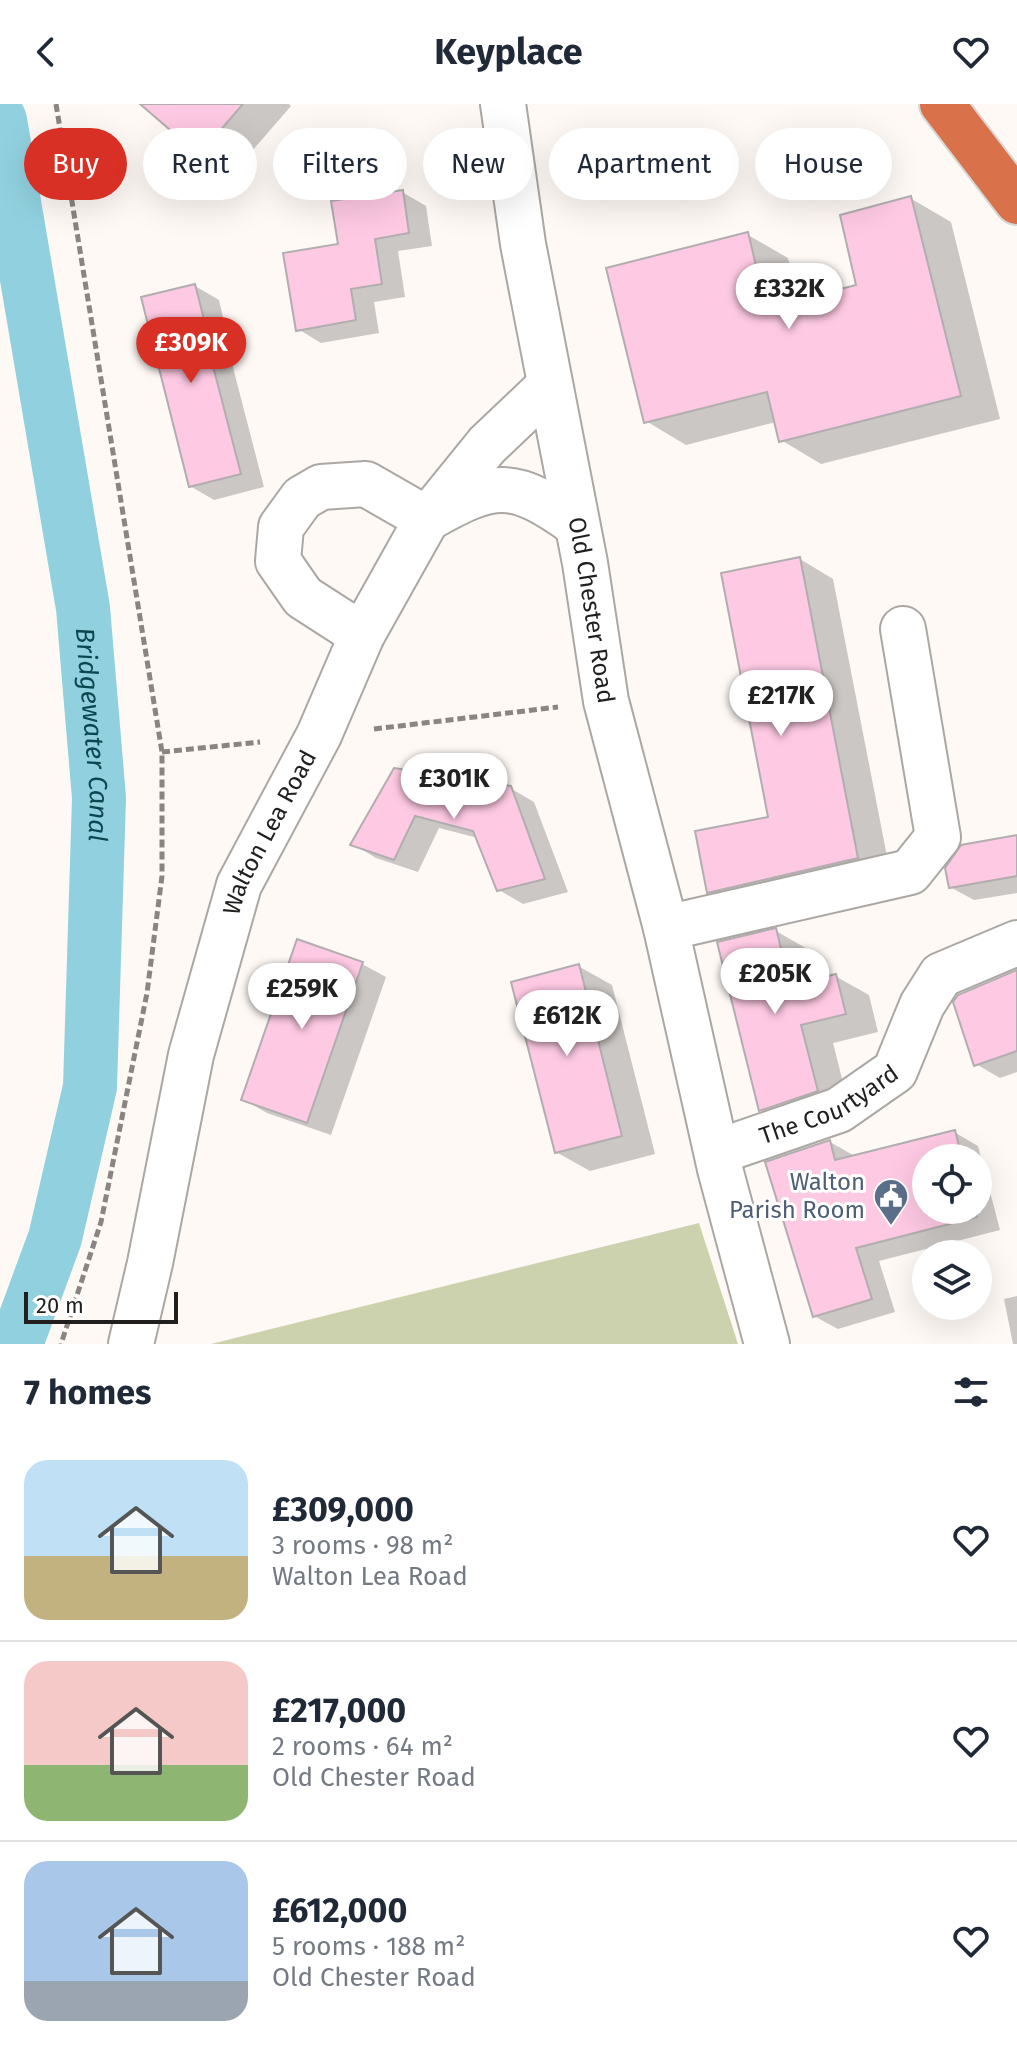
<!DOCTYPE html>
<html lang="en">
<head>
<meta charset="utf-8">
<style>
	:root { --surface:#fff; --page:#f6f6f7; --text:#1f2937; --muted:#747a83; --line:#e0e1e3; --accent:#d93025 }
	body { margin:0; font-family:"Fira Sans",sans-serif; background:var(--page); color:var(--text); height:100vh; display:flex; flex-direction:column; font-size:30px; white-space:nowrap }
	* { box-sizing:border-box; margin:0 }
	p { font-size:26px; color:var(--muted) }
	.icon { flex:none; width:44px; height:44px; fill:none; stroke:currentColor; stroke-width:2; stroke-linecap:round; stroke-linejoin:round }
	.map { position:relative; height:1240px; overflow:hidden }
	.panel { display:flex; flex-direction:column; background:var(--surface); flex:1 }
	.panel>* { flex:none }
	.top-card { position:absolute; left:24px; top:24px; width:970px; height:72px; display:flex; gap:16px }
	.controls { position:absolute; left:912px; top:1040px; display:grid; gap:16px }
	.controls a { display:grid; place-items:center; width:80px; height:80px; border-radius:50%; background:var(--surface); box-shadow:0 8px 32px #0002; font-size:40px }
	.scale { position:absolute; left:24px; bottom:20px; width:154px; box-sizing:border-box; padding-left:8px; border:4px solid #201f1d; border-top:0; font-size:22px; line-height:28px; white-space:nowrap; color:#201f1d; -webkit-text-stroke:6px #fff; paint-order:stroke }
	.price { position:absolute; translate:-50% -68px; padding:0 18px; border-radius:28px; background:#fff; color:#222; font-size:26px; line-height:52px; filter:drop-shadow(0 2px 4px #0008) }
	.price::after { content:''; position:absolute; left:50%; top:48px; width:24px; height:18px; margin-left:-12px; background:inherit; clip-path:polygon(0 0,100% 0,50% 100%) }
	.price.active { background:var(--accent); color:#fff }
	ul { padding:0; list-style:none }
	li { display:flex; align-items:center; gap:24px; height:200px; padding:0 24px }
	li+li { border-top:2px solid var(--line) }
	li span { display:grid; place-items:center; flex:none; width:224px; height:160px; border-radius:24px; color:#555 }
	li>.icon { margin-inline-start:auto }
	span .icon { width:96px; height:96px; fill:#fffc; stroke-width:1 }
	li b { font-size:34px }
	h2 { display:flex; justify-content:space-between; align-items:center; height:96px; padding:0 24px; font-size:34px }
	.tag { padding:0 28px; border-radius:36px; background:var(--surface); box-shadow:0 8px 32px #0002; font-size:28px; line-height:72px }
	.tag.active { background:var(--accent); color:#fff }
	header { display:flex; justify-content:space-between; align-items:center; height:104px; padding:0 24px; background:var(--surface); font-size:36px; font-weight:700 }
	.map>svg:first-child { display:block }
	.green { fill:#cdd2ae }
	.shadow { fill:#0003; fill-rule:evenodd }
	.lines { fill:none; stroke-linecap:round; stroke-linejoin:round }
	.canal { stroke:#91d1df; stroke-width:54 }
	.building { fill:#fec9e3; stroke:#b2adaf; stroke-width:2 }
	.minor-casing { stroke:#aba7a3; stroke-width:48 }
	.highway-casing { stroke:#d7d7d6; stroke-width:48 }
	.path { stroke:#888582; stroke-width:5; stroke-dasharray:8 4; stroke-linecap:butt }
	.minor { stroke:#fff; stroke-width:44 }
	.highway { stroke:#d9714a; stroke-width:44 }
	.labels { text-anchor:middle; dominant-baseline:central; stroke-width:6; stroke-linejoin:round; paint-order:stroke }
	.street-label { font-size:24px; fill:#201f1d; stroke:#fff }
	.service-label { font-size:24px; fill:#4e5e75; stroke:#fff; text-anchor:end }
	.water-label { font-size:26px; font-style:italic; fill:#0c4651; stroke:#fff }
</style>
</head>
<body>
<header><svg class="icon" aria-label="back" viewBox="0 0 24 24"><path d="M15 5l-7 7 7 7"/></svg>Keyplace<svg class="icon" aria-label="heart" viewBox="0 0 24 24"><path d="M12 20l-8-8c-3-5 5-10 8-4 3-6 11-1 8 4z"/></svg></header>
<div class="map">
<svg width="1017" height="1240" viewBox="0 0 1017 1240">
	<rect width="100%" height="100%" fill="#fef9f5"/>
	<path class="green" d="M699 1119 738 1240H211Z"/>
	<g class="shadow">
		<path d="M143 0H289L291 2 233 69 200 50Z"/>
		<path d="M402 88 426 102 432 142 398 147 405 193 374 198 379 229 321 239 298 225Z"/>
		<path d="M910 94 951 118 1000 315 821 360 781 336 776 318 686 341 646 317 748 131 788 154 799 198 859 182Z"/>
		<path d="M195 182 219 196 231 248H229L264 383 214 396 190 382Z"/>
		<path d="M800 455 833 475 891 773 742 807 709 788 771 714Z"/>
		<path d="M395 666 510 684 534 698 568 788 523 800 499 786 478 734 439 724 418 768 376 754 353 740Z"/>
		<path d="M1017 733V789L974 796 950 783Z"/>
		<path d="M776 827 809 846 817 877 835 872 869 891 878 928 833 939 850 1006 794 1025 761 1006Z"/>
		<path d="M362 860 386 873 331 1031 267 1009 243 995Z"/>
		<path d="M578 862 612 881 655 1050 590 1067 556 1048Z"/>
		<path d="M1017 868V968L1000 974 976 960Z"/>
		<path d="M954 1028 978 1042 1000 1126 879 1157 895 1208 838 1225 814 1212 830 1038 853 1051ZM926 1054H978V1106H926Z"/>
		<path d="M1017 1192V1240H1013L1004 1195Z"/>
	</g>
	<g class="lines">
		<path class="canal" id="s1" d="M0 16 83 504 99 694 90 983 55 1134 16 1240"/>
	</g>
	<g class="building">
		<path d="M140 0H243L199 51Z"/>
		<path d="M403 86 409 129 375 135 382 180 351 185 356 216 296 227 283 149 338 140 331 97Z"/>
		<path d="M911 92 961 292 779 338 767 288 644 319 606 164 748 128 766 204 856 181 840 111Z"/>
		<path d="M195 180 209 235H206L241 370 189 383 141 193Z"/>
		<path d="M800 453 858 754 707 789 695 727 768 713 721 469Z"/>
		<path d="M394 664 511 682 545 775 497 787 473 727 415 712 394 756 350 741Z"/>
		<path d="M1017 731V772L949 784 945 764 961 741Z"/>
		<path d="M776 824 790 881 836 870 846 910 801 921 818 987 759 1007 717 838Z"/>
		<path d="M297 835 363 858 307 1019 241 996Z"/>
		<path d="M579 860 622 1032 555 1049 511 878Z"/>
		<path d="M1017 866V947L974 962 953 898 958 891Z"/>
		<path d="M955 1026 962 1054H926V1106H975L977 1113 856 1144 872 1195 813 1213 765 1058 830 1036 835 1056Z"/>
	</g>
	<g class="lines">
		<g class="minor-casing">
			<g id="minor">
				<path id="s2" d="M503 0 523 140 585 459 606 597 666 824 720 1065 767 1240"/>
				<path d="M362 531 303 493 278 457 281 423 302 394 321 383 366 380 427 415C495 376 513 375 576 420"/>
				<path d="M666 824 910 768 938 733 903 525"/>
				<path id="s3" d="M717 1048 839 1006 895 967 922 901 941 871 1017 839"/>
				<path id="s4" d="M131 1240 150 1159 191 951 239 781 319 631 362 531 427 415 487 341 549 282"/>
			</g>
		</g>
		<g class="highway-casing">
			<path id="highway" d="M942 0 1017 98"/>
		</g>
		<g class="path">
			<path d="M56 0 162 648V772L147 889 101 1118 61 1240"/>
			<path d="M374 625 558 603"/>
			<path d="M162 648 260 638"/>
		</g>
		<use href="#minor" class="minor"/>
		<use href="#highway" class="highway"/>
	</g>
	<defs>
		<g id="civic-pin" transform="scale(1.8)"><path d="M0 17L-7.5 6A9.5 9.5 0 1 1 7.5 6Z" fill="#5c6f8a" stroke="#fff"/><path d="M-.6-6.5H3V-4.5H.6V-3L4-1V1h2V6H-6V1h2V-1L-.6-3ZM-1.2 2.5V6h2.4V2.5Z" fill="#fff"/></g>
	</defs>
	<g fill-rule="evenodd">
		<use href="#civic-pin" x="891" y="1092"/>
	</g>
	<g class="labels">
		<g class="street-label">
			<text stroke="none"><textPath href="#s2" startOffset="514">Old Chester Road</textPath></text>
			<text stroke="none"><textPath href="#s4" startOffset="532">Walton Lea Road</textPath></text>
			<text stroke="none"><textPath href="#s3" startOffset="122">The Courtyard</textPath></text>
		</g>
		<g class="service-label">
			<text x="865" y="1078">Walton<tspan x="865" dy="28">Parish Room</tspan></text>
		</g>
		<g class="water-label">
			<text stroke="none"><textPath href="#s1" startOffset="622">Bridgewater Canal</textPath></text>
		</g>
	</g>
</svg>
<div class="controls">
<a><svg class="icon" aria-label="locate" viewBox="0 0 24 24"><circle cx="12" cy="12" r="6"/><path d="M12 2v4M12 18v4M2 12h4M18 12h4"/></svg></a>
<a><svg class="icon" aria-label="layers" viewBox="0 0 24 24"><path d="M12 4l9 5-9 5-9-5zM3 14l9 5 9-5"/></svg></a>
</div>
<div class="scale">20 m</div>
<b class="price" style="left:789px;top:227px">£332K</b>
<b class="price active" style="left:191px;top:281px">£309K</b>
<b class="price" style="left:781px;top:634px">£217K</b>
<b class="price" style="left:454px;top:717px">£301K</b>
<b class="price" style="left:775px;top:912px">£205K</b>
<b class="price" style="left:302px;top:927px">£259K</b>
<b class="price" style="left:567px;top:954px">£612K</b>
<div class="top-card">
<a class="tag active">Buy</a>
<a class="tag">Rent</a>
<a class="tag">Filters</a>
<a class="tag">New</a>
<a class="tag">Apartment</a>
<a class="tag">House</a>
</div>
</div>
<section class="panel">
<h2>7 homes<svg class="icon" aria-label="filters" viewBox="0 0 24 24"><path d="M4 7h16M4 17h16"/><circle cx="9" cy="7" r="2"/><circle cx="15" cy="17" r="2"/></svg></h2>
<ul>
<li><span style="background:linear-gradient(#bfe0f5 60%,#c2b280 0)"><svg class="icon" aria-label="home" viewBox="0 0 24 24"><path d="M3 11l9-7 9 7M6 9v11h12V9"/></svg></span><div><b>£309,000</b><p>3 rooms · 98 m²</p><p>Walton Lea Road</p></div><svg class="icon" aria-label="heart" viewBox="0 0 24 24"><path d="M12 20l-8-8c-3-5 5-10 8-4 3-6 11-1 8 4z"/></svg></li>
<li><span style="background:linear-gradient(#f6c9c9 65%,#8fb573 0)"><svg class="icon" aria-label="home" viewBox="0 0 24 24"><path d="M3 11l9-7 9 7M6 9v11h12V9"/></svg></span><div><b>£217,000</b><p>2 rooms · 64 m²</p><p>Old Chester Road</p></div><svg class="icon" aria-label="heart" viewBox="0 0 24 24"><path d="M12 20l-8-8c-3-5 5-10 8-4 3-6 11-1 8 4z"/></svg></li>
<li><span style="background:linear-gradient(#a9c7e8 75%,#9aa5b1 0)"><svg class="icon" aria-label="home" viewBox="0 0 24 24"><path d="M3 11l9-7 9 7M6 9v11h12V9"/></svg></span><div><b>£612,000</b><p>5 rooms · 188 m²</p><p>Old Chester Road</p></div><svg class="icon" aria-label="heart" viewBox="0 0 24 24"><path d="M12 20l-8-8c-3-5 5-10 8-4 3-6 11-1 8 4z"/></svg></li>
</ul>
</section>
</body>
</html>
